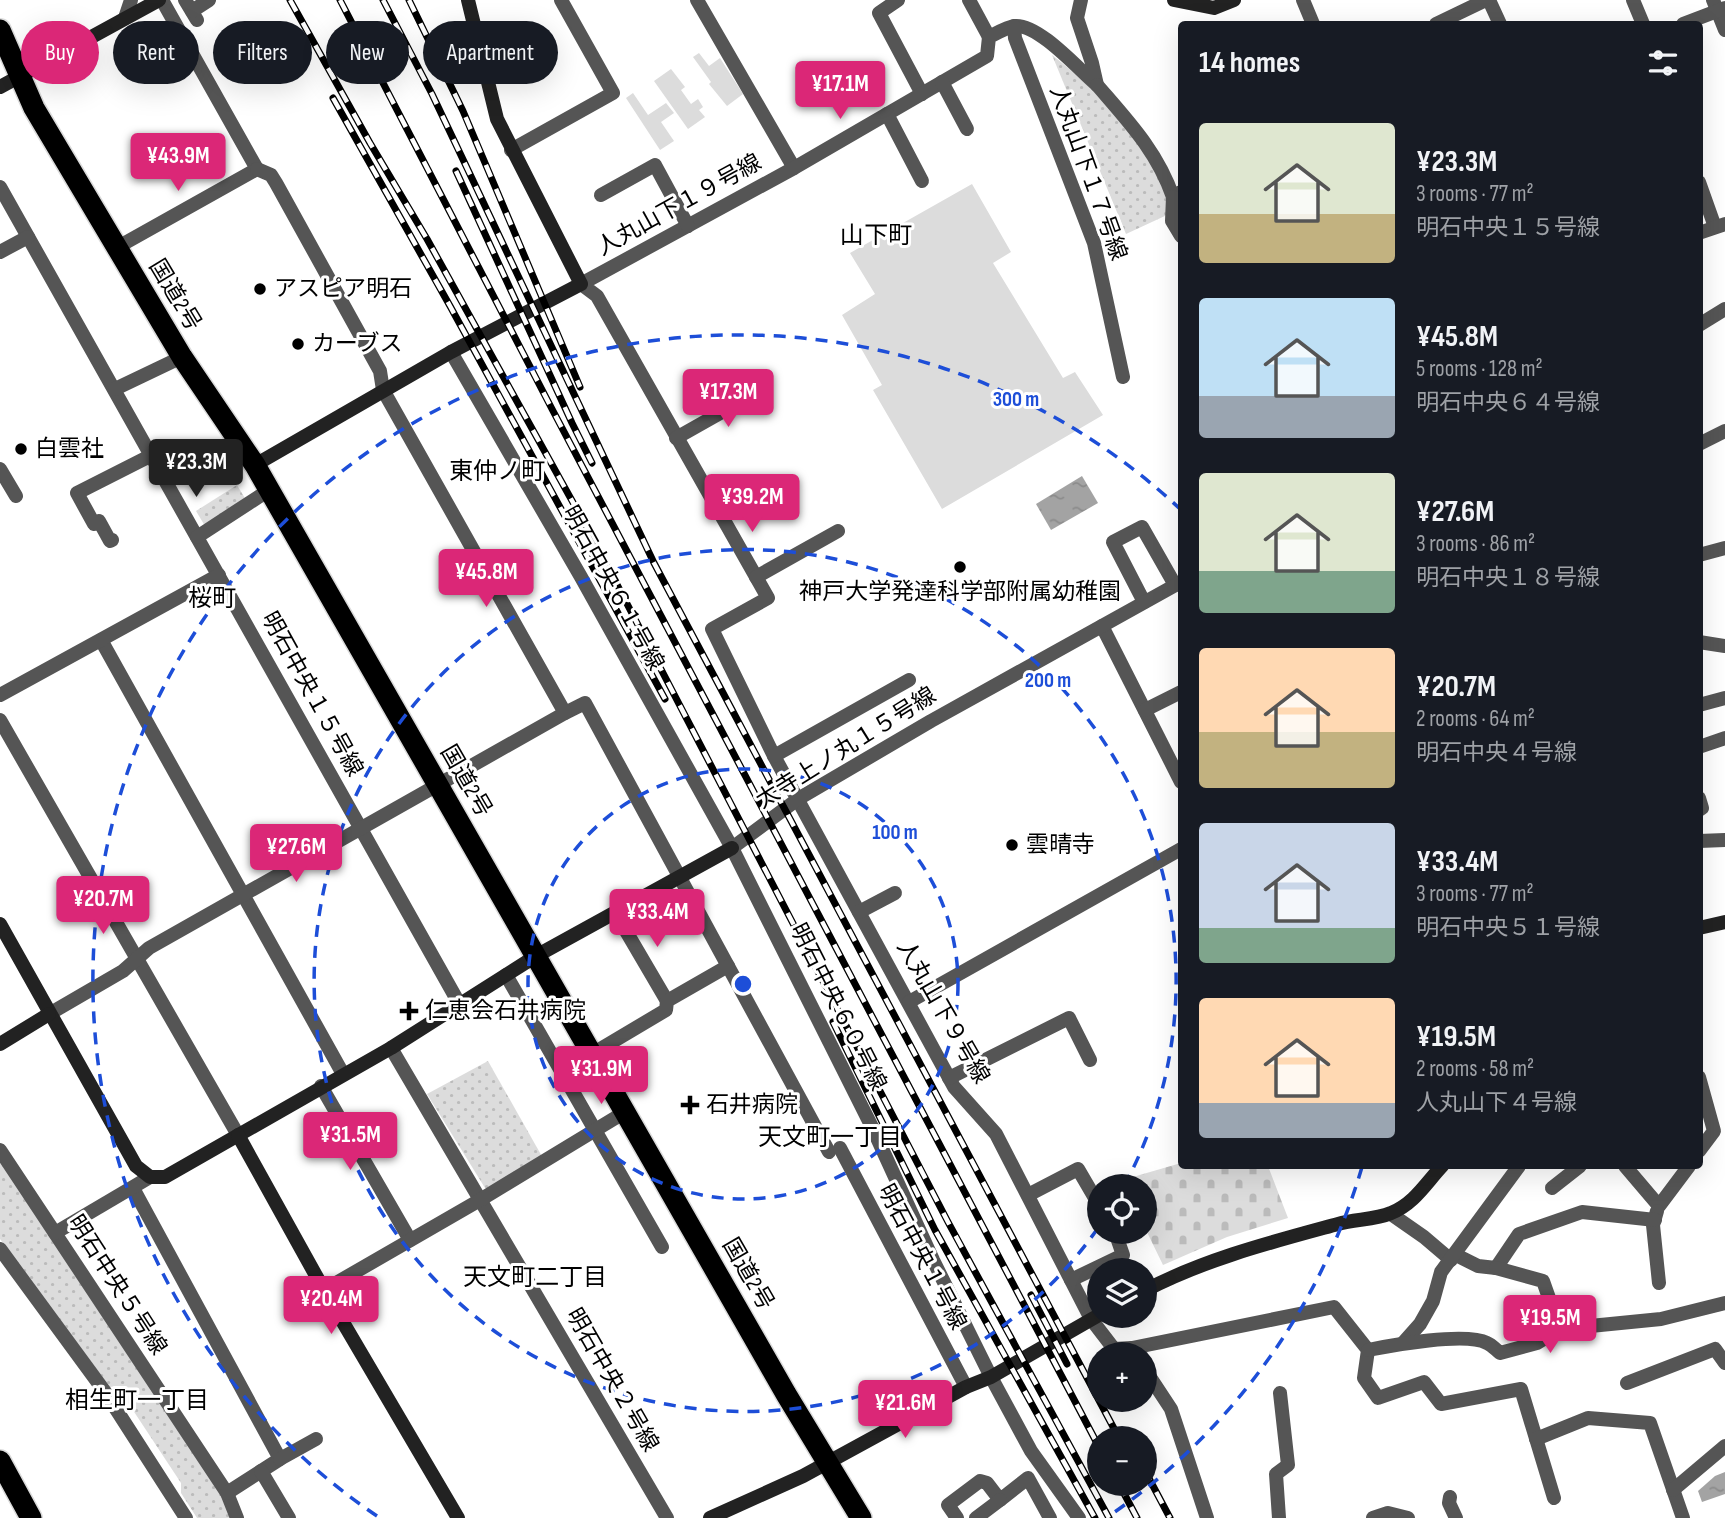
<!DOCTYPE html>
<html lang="en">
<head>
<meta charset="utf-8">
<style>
	:root { --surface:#171b24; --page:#20242c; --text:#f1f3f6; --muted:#9ea1a6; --accent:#db2777 }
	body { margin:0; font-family:"Sofia Sans Condensed","Noto Sans JP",sans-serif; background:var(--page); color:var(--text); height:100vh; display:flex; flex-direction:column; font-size:26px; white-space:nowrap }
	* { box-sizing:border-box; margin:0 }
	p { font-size:23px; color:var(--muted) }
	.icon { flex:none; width:38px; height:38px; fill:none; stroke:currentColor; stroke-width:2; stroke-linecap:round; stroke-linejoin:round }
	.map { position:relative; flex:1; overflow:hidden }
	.drawer { position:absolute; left:1178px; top:21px; width:525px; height:1148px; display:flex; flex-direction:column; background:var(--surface); border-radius:7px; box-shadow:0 7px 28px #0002 }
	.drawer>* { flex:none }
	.top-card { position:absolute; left:21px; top:21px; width:665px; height:63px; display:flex; gap:14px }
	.fabs { position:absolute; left:1087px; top:1174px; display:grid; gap:14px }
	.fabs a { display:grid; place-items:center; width:70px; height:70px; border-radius:50%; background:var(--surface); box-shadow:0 7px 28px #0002; font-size:35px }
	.price { position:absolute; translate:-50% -60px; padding:0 16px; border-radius:7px; background:var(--accent); color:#fff; font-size:23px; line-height:46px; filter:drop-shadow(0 2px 4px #0008) }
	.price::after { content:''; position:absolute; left:50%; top:42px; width:21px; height:16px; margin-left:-10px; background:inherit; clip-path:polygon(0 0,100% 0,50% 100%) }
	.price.current { background:#222; color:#fff }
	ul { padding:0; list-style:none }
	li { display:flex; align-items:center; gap:21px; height:175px; padding:0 21px }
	li span { display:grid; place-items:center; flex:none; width:196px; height:140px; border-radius:7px; color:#555 }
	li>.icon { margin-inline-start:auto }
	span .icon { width:84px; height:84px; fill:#fffc; stroke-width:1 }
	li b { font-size:30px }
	h2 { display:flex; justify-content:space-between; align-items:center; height:84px; padding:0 21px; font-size:30px }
	.pill { padding:0 24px; border-radius:32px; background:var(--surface); box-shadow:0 7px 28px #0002; font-size:24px; line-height:63px }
	.pill.current { background:var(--accent); color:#fff }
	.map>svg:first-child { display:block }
	.cemetery { fill:url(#cemetery-stones) }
	.park { fill:url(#park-dots) }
	.garden { fill:#dcdcdc }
	.water { fill:url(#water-ripples) }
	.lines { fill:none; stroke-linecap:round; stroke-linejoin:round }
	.highway-casing { stroke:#dbdbdb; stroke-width:24 }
	.street { stroke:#555; stroke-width:14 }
	.secondary { stroke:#222; stroke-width:14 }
	.highway { stroke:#000; stroke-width:21 }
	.rail-casing { stroke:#000; stroke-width:7 }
	.rail { stroke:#fff; stroke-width:4.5; stroke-dasharray:13; stroke-linecap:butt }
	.ring { fill:none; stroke:#1d4ed8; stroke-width:3.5; stroke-dasharray:12 9 }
	.poi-dot { fill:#000; stroke:#fff; stroke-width:2.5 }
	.labels { text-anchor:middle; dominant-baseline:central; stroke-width:6; stroke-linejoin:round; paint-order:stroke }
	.street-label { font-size:23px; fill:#000; stroke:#fff }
	.poi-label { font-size:23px; fill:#000; stroke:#fff; text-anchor:start }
	.neighbourhood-label { font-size:24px; fill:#000; stroke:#fff }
	.centre { fill:#1d4ed8; stroke:#fff; stroke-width:3.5 }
	.ring-label { font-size:21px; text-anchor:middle; font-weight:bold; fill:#1d4ed8; stroke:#fff; stroke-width:6; stroke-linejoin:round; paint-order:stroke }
</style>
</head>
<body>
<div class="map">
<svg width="1725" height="1518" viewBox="0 0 1725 1518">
	<defs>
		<pattern id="cemetery-stones" width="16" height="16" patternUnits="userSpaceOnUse" patternTransform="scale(1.75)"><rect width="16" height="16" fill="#dcdcdc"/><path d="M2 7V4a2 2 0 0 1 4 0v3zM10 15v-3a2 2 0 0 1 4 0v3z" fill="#bbb"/></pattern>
		<pattern id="park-dots" width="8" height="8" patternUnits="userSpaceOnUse" patternTransform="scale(1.75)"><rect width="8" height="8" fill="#dcdcdc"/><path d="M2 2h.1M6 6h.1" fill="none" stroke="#bbb" stroke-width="1.8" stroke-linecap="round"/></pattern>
		<pattern id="water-ripples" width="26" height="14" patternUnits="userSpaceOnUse" patternTransform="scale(1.75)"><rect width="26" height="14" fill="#a3a3a3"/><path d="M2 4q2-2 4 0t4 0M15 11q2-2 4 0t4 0" fill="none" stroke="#8b8b8b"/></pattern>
	</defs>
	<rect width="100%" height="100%" fill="#fff"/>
	<path class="cemetery" d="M1181 1163V1166H1268L1288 1218 1227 1237 1163 1265 1145 1228 1144 1186H1129L1126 1179Z"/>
	<g class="park">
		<path d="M1052 55C1096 89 1146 140 1166 193 1168 199 1167 208 1167 215L1126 234Z"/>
		<path d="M237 485 246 500 205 526 196 511Z"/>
		<path d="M488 1061 544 1160 493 1189 485 1188 427 1094Z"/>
		<path d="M0 1161 212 1478 231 1518H197L181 1493V1483L117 1386 110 1387 0 1239Z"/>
	</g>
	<g class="garden">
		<path d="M699 53 709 66 720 58 743 94 727 106 709 84 711 82 693 57Z"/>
		<path d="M671 69 685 87 681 90 691 104 698 99 703 107 699 110 705 117 688 129 654 81Z"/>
		<path d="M633 93 648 115 666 103 674 113 661 122 674 141 660 150 626 98Z"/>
		<path d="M972 184 1011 252 993 263 1063 378 1075 372 1103 415 942 509 873 390 882 385 842 315 875 294 850 253Z"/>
	</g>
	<g class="water">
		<path d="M1082 476 1098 503 1051 530 1036 504Z"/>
		<path d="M1725 1472V1494L1702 1502 1698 1491 1715 1476Z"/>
	</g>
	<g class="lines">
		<g class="highway-casing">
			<g id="highway">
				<path d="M0 30 34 108 182 357 255 465 786 1394 861 1518"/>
				<path d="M0 1461 31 1518"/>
			</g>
		</g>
		<g class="street">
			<path d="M162 0 257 169"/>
			<path d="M185 0 197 20"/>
			<path d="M697 0 794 168"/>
			<path d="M898 0 879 13 922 94"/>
			<path d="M969 0 989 37"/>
			<path d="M1081 0 1077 18 1092 63 1097 85C1079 70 1039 24 1015 26 1007 27 997 33 989 37L987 56 794 168 581 284 597 296 768 598 712 629 774 756 954 1087 996 1134 1091 1319 1114 1349 1132 1348 1136 1354"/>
			<path d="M1303 0 1313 24"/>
			<path d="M1489 0 1500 24"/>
			<path d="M1633 0 1643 24"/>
			<path d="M1713 0 1725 30"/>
			<path d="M192 11 209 0"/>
			<path d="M125 18 131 0"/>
			<path d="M1436 24 1486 0"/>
			<path d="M1683 24 1725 8"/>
			<path d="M1014 26 1015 38 1094 243 1123 377"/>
			<path d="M942 82 967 129"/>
			<path d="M1097 85C1128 121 1157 151 1173 197L1181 192"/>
			<path d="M887 114 922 181"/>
			<path d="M511 150 613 93 561 0"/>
			<path d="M1699 182 1715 227"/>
			<path d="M0 187 460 1005"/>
			<path d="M601 195 655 165 688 226"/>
			<path d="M1173 197 1172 221 1181 236"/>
			<path d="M1699 233 1725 224"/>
			<path d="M116 248 257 169"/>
			<path d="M0 252 28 237"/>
			<path d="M1699 325 1725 309"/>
			<path d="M451 352 581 577 732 848 873 1129 933 1260 991 1377 1031 1451 1079 1518"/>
			<path d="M115 389 182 357"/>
			<path d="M676 438 761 390"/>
			<path d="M1699 444 1725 431"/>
			<path d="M0 469 16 496"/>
			<path d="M197 537 269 490"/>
			<path d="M112 540 110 541 99 521 94 524 77 493 150 456"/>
			<path d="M1699 555 1725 548"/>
			<path d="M756 577 838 531"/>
			<path d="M1144 602 1113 542 1142 527 1175 585"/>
			<path d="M1102 626 1181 782"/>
			<path d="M101 640 343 1074"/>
			<path d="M1699 642 1725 646"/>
			<path d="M0 695 219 575"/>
			<path d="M1699 705 1725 698"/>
			<path d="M1145 710 1181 692"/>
			<path d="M565 713 585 703 829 1152"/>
			<path d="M0 720 238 1135"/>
			<path d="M1699 747 1725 738"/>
			<path d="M774 756 909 680"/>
			<path d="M1699 798 1702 808 1699 810"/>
			<path d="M1699 841 1725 840"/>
			<path d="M732 848 798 799 931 721 1181 582"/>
			<path d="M859 912 895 893"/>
			<path d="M616 914 667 1001"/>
			<path d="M506 975 662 1247"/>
			<path d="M909 1002 1181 849"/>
			<path d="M49 1014 123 971 149 948 565 713 383 390 380 371 276 183 271 175 257 169"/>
			<path d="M391 1048 667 1518"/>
			<path d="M592 1054 666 1010 667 1001 728 966"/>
			<path d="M1699 1077 1714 1131 1699 1151"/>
			<path d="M949 1078 1069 1018 1090 1060"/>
			<path d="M321 1086 410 1240"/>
			<path d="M840 1148 966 1387"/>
			<path d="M0 1150 227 1493 237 1518"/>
			<path d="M1625 1166 1659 1206 1689 1166"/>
			<path d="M133 1188 280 1459 227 1493"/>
			<path d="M1552 1188 1580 1166"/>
			<path d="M1028 1195 1078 1169 1099 1205"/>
			<path d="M1657 1211 1653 1225 1659 1283"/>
			<path d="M1391 1214 1424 1237 1451 1260"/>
			<path d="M55 1233 150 1177"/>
			<path d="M0 1249 105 1392 186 1518"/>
			<path d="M1456 1255 1478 1266 1496 1268 1519 1234 1582 1212 1655 1220"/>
			<path d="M1496 1268 1543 1281 1560 1329"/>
			<path d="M1071 1280 1123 1255 1115 1232"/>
			<path d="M324 1290 480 1200 625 1112"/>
			<path d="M1404 1342 1420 1324 1433 1301 1441 1272 1519 1166"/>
			<path d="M1132 1348 1334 1307 1368 1350 1364 1378 1378 1398 1424 1382 1441 1404 1521 1389 1554 1498"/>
			<path d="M1368 1350C1392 1345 1466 1332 1487 1343 1492 1345 1496 1350 1500 1353L1537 1343 1560 1329 1661 1319 1725 1303"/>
			<path d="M1144 1368 1171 1409 1207 1518"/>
			<path d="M1627 1383 1715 1349 1725 1363"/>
			<path d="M1536 1439 1588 1418 1650 1423 1683 1518"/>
			<path d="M280 1459 316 1439"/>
			<path d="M261 1471 289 1518"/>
			<path d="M1673 1490 1725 1446"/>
			<path d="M1450 1497 1449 1503 1456 1518"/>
			<path d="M957 1518 948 1505 980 1481 987 1483 1000 1500 1028 1478 1050 1518"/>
			<path d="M976 1518 1000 1500"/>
			<path d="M1279 1518 1276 1474 1288 1465 1280 1393"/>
			<path d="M1373 1518 1388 1513 1408 1518"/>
		</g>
		<g class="secondary">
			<path d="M1174 0 1214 8 1234 0"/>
			<path d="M0 87 159 0"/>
			<path d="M255 465 451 352 581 284 497 119 468 0"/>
			<path d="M0 924 136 1166 150 1177H165L391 1048 536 956 732 848"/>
			<path d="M1699 928 1725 922"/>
			<path d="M0 1044 49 1014"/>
			<path d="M238 1135 324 1290 458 1518"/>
			<path d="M1144 1291C1205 1259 1272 1242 1338 1224 1355 1219 1375 1220 1391 1213 1414 1204 1426 1183 1442 1166"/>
			<path d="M710 1518 803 1476 966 1387 991 1377 1099 1315"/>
		</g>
		<use href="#highway" class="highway"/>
		<g class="rail-casing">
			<g id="rail">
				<path d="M290 0 370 143 427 239 596 544 948 1222 1109 1518"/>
				<path d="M340 0 552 409 1099 1447"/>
				<path d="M383 0 432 94 654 563 1119 1438"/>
				<path d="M409 0 463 111 580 387"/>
				<path d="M333 98 450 306 665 699"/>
				<path d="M456 171 572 423 592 463"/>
				<path d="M833 1022 935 1230 1095 1518"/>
				<path d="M1031 1295 1067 1364"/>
				<path d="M1144 1469 1170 1518"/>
				<path d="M1119 1484 1137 1518"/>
			</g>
		</g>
		<use href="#rail" class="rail"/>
	</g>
	<g class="ring">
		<circle cx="743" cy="984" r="215"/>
		<path d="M1098 1228A431 431 0 1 1 1124 1186"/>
		<path d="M1362 1167A646 646 0 0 1 1109 1516M377 1516A646 646 0 1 1 1179 508"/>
	</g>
	<g class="poi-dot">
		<circle cx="260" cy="289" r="7"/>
		<circle cx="298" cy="344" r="7"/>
		<circle cx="21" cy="449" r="7"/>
		<circle cx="960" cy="567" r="7"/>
		<circle cx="1012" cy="845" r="7"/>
		<path d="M405.5 1000.5h7v7h7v7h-7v7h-7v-7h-7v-7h7z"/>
		<path d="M686.5 1094.5h7v7h7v7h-7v7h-7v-7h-7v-7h7z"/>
	</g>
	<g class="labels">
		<g class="street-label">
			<text transform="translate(1088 173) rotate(70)">人丸山下１７号線</text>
			<text transform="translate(679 205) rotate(-29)">人丸山下１９号線</text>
			<text transform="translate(175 295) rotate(59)">国道2号</text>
			<text transform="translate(613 588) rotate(61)">明石中央６１号線</text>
			<text transform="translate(312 694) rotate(61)">明石中央１５号線</text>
			<text transform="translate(846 748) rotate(-32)">太寺上ノ丸１５号線</text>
			<text transform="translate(466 781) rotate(60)">国道2号</text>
			<text transform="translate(838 1007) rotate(63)">明石中央６０号線</text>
			<text transform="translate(943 1012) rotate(60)">人丸山下９号線</text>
			<text transform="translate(922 1257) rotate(62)">明石中央１号線</text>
			<text transform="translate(748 1274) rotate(60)">国道2号</text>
			<text transform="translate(117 1285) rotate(57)">明石中央５号線</text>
			<text transform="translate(612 1380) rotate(60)">明石中央２号線</text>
		</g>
		<g class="poi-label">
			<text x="274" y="289">アスピア明石</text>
			<text x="312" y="344">カーブス</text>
			<text x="35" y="449">白雲社</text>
			<text x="960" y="592" text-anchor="middle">神戸大学発達科学部附属幼稚園</text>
			<text x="1026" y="845">雲晴寺</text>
			<text x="425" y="1011">仁恵会石井病院</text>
			<text x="706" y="1105">石井病院</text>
		</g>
		<g class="neighbourhood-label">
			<text x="876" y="235">山下町</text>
			<text x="497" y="471">東仲ノ町</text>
			<text x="212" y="598">桜町</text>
			<text x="830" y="1137">天文町一丁目</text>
			<text x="535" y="1277">天文町二丁目</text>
			<text x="137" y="1400">相生町一丁目</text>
		</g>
	</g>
	<circle cx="743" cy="984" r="10" class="centre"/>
	<g class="ring-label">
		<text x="1016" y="406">300 m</text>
		<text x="1048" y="687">200 m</text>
		<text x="895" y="839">100 m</text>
	</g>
</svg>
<div class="fabs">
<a><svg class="icon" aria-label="locate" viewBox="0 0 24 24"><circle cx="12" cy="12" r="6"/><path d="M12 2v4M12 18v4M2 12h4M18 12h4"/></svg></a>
<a><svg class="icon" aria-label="layers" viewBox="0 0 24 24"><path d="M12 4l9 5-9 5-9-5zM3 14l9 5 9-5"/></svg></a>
<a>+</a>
<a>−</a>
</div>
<b class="price" style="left:840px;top:121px">¥17.1M</b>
<b class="price" style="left:178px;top:193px">¥43.9M</b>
<b class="price" style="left:728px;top:429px">¥17.3M</b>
<b class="price current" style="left:196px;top:499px">¥23.3M</b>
<b class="price" style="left:752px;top:534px">¥39.2M</b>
<b class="price" style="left:486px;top:609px">¥45.8M</b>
<b class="price" style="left:296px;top:884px">¥27.6M</b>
<b class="price" style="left:103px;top:936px">¥20.7M</b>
<b class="price" style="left:657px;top:949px">¥33.4M</b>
<b class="price" style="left:601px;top:1106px">¥31.9M</b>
<b class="price" style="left:350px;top:1172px">¥31.5M</b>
<b class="price" style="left:331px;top:1336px">¥20.4M</b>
<b class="price" style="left:1550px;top:1355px">¥19.5M</b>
<b class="price" style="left:905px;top:1440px">¥21.6M</b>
<div class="top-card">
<a class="pill current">Buy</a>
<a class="pill">Rent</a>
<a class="pill">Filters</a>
<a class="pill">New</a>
<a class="pill">Apartment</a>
</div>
<section class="drawer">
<h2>14 homes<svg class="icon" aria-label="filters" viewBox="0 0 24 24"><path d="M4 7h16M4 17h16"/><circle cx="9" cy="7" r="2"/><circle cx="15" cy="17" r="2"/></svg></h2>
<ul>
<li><span style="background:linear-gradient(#dfe7d0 65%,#c2b280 0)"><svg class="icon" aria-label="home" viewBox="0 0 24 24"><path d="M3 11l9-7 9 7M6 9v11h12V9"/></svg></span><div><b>¥23.3M</b><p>3 rooms · 77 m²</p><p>明石中央１５号線</p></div></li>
<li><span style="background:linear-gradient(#bfe0f5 70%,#9aa5b1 0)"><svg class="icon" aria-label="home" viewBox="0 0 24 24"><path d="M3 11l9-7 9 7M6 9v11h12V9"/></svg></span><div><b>¥45.8M</b><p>5 rooms · 128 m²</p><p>明石中央６４号線</p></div></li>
<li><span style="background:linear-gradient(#dfe7d0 70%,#7fa58c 0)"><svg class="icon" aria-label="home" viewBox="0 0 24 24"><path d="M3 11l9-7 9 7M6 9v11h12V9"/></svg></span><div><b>¥27.6M</b><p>3 rooms · 86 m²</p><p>明石中央１８号線</p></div></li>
<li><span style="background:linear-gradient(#ffd9b3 60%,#c2b280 0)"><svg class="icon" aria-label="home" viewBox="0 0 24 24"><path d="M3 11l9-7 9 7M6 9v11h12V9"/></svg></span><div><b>¥20.7M</b><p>2 rooms · 64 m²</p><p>明石中央４号線</p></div></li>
<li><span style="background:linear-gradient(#c9d6e8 75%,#7fa58c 0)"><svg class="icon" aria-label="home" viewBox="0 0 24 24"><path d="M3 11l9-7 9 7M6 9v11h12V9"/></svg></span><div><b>¥33.4M</b><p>3 rooms · 77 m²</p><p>明石中央５１号線</p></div></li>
<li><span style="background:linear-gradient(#ffd9b3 75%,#9aa5b1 0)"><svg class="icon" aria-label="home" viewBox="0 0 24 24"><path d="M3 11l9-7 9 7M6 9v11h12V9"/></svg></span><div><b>¥19.5M</b><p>2 rooms · 58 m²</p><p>人丸山下４号線</p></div></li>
</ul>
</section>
</div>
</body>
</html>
